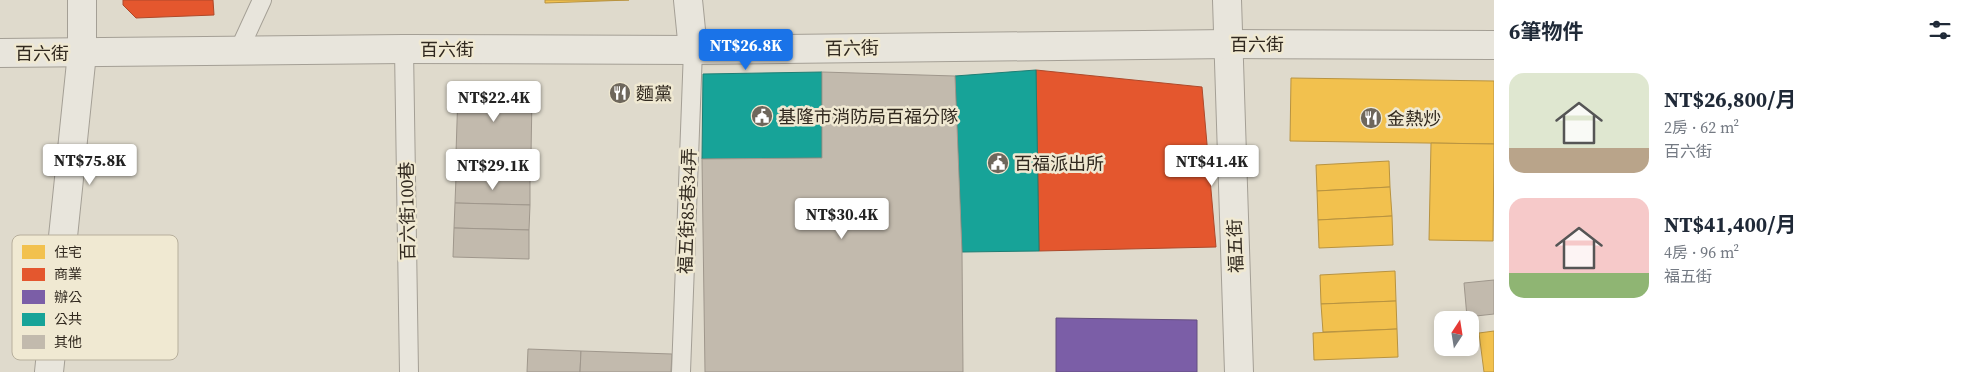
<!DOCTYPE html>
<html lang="zh-TW">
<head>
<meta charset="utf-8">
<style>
	:root { --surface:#fff; --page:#f6f6f7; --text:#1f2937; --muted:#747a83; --accent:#1a73e8 }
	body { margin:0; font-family:"Source Serif 4","Noto Sans TC",serif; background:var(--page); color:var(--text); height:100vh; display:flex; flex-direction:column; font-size:19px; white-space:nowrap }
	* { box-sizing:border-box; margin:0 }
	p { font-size:16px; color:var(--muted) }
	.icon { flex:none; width:28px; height:28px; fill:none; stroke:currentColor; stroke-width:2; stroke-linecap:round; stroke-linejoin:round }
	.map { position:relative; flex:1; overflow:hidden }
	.drawer { display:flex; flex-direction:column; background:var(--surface); width:475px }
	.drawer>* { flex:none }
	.needle { width:32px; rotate:12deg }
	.controls { position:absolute; left:1434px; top:311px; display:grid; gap:10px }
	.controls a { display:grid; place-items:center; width:45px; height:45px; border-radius:10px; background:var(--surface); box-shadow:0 2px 8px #0003; font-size:25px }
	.price { position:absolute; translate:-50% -42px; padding:0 11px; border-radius:5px; background:#fff; color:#222; font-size:16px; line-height:32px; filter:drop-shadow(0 1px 2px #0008) }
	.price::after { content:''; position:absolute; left:50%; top:30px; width:15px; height:11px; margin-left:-8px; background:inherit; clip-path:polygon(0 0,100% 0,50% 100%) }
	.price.selected { background:var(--accent); color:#fff }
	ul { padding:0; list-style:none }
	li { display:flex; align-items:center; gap:15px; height:125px; padding:0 15px }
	li span { display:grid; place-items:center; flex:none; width:140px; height:100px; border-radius:15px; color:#555 }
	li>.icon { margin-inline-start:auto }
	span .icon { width:60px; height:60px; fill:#fffc; stroke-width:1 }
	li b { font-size:21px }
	h2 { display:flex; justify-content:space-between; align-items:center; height:60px; padding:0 15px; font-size:21px }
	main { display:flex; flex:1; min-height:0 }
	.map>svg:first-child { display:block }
	.homes { fill:#f2c14e; stroke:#b89340 }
	.shops { fill:#e4572e; stroke:#ae492a }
	.offices { fill:#7b5ea7; stroke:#654e7e }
	.public { fill:#17a398; stroke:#1f7e74 }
	.building { fill:#c2baad; stroke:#9f978c }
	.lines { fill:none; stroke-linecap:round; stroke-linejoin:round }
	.lane-casing { stroke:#a49f95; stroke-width:20 }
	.street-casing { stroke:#a49f95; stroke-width:30 }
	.lane { stroke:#e8e5dc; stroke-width:18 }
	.street { stroke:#e8e5dc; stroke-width:28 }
	.labels { text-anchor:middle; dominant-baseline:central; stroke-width:5; stroke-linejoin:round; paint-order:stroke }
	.street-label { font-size:18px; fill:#31291f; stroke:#f0e9d2 }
	.poi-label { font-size:18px; fill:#31291f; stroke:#f0e9d2; text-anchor:start }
	.key { fill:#f0e9d2; stroke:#b7af9c; stroke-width:1 }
	.key-label { font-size:14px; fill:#31291f }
</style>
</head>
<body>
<main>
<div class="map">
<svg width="1494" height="372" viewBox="0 0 1494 372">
	<rect width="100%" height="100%" fill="#dfdacc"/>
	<g class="homes">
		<path d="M545 0H629L545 3Z"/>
		<path d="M1291 78 1494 81V144L1290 141Z"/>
		<path d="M1431 143 1494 144 1493 241 1429 240Z"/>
		<path d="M1389 161 1390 187 1317 191 1316 165Z"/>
		<path d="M1390 187 1392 216 1318 220 1317 191Z"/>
		<path d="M1392 216 1393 245 1319 248 1318 220Z"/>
		<path d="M1395 271 1396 301 1321 304 1320 275Z"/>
		<path d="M1396 301 1397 329 1323 332 1321 304Z"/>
		<path d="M1397 329 1398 357 1314 360 1313 333Z"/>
		<path d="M1494 331V372H1484L1479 333Z"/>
	</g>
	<g class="shops">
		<path d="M123 0H213L214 15 136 18 123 5Z"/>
		<path d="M1036 70 1202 87 1216 247 1039 251Z"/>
	</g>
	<path class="offices" d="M1056 318 1197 320V372H1056Z"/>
	<g class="public">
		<path d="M1036 70 1039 251 962 252 955 76Z"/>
		<path d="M822 72V158L702 159 703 74Z"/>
	</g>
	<g class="building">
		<path d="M822 72 955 76 962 252 963 372H705L702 159 822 158Z"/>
		<path d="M470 88 497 89V95L532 96 531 155 456 153 458 92Z"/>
		<path d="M456 153 531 155 530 179 456 177Z"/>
		<path d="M456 177 530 179V205L455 203Z"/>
		<path d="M455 203 530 205 529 230 454 228Z"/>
		<path d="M454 228 529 230V259L453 257Z"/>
		<path d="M1494 280V314L1467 317 1464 283Z"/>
		<path d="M528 349 581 351 580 372H527Z"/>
		<path d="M581 351 672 354 671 372H580Z"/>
	</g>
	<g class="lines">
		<g class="lane-casing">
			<g id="lane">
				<path d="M404 49 409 372"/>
				<path d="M239 50 262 0"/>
				<path d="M681 372 693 50"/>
			</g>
		</g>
		<g class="street-casing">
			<g id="street">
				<path d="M688 0 693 50"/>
				<path d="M1227 0 1239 372"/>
				<path d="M0 53 404 49 693 50 1229 44 1494 45"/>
				<path d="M49 372 82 53V0"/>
			</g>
		</g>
		<use href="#lane" class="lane"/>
		<use href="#street" class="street"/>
	</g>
	<defs>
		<g id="restaurant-disc" transform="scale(1.125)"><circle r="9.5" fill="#6e675c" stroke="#f0e9d2"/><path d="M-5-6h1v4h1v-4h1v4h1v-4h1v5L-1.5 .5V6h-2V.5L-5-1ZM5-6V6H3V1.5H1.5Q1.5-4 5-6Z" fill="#fff"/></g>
		<g id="civic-disc" transform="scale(1.125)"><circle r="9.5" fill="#6e675c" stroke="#f0e9d2"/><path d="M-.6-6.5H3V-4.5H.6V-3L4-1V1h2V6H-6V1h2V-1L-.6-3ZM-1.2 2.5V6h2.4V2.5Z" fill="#fff"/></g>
	</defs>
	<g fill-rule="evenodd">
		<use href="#restaurant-disc" x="620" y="93"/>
		<use href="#civic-disc" x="762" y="116"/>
		<use href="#restaurant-disc" x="1371" y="118"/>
		<use href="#civic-disc" x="998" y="163"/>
	</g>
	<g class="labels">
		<g class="street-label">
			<text x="1257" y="44">百六街</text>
			<text transform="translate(852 48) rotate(-1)">百六街</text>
			<text x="447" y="49">百六街</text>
			<text x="42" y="53">百六街</text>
			<text transform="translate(407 211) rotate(-91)">百六街100巷</text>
			<text transform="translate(687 211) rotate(-88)">福五街85巷34弄</text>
			<text transform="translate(1235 246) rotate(-92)">福五街</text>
		</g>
		<g class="poi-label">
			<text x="636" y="93">麵黨</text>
			<text x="778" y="116">基隆市消防局百福分隊</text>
			<text x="1387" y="118">金熱炒</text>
			<text x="1014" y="163">百福派出所</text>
		</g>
	</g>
	<rect x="12" y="235" width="166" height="125" rx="8" class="key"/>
	<rect x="22" y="245" width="23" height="14" fill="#f2c14e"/>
	<rect x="22" y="268" width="23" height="13" fill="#e4572e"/>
	<rect x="22" y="290" width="23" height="14" fill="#7b5ea7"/>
	<rect x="22" y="313" width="23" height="13" fill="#17a398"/>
	<rect x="22" y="335" width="23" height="14" fill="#c2baad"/>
	<g class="key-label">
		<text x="54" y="257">住宅</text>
		<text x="54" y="279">商業</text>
		<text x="54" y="302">辦公</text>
		<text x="54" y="324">公共</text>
		<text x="54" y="347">其他</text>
	</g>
</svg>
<div class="controls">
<a><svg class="needle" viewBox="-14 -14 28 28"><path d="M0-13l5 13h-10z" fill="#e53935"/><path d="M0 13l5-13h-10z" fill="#747a83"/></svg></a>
</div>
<b class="price selected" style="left:746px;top:71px">NT$26.8K</b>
<b class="price" style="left:494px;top:123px">NT$22.4K</b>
<b class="price" style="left:90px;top:186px">NT$75.8K</b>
<b class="price" style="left:1212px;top:187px">NT$41.4K</b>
<b class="price" style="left:493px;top:191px">NT$29.1K</b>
<b class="price" style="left:842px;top:240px">NT$30.4K</b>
</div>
<section class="drawer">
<h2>6筆物件<svg class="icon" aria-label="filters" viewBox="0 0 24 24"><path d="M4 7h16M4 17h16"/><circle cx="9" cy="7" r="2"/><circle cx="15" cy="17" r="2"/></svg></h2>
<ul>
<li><span style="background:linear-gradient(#dfe7d0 75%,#b9a48a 0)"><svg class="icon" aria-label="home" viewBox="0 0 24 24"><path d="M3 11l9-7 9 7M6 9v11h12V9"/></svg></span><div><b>NT$26,800/月</b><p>2房 · 62 m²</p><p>百六街</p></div></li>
<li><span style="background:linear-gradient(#f6c9c9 75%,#8fb573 0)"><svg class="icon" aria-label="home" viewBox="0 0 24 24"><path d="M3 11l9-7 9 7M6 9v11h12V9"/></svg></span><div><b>NT$41,400/月</b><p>4房 · 96 m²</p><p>福五街</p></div></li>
</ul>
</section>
</main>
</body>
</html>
